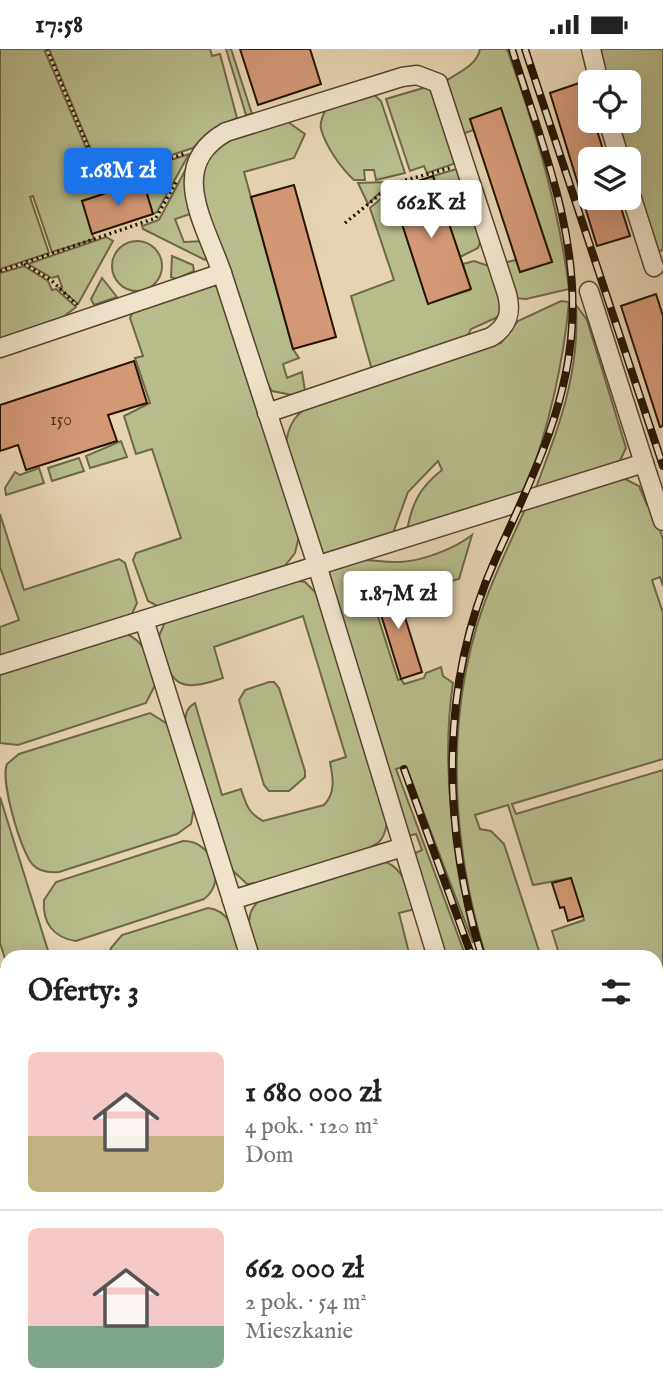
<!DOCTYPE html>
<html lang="pl">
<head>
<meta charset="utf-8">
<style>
	:root { --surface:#fff; --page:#f6f6f6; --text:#222; --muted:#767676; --line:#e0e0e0; --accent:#1a73e8 }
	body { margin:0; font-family:"IM FELL English",serif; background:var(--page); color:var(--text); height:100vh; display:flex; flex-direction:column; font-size:26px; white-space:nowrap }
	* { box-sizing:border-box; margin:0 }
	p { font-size:23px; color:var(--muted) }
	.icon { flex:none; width:38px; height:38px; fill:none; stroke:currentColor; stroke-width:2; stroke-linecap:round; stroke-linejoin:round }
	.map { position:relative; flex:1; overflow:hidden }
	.sheet { position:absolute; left:0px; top:901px; width:663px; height:450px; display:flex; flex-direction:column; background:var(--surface); border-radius:21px 21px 0 0; box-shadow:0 7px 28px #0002 }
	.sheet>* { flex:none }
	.buttons { position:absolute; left:578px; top:21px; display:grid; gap:14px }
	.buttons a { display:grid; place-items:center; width:63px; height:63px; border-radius:10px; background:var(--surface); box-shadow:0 7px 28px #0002; font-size:35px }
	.price { position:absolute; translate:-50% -60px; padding:0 16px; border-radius:7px; background:#fff; color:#222; font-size:23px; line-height:46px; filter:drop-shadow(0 2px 4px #0008) }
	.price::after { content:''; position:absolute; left:50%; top:42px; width:21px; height:16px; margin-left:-10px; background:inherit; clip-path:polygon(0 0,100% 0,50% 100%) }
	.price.current { background:var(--accent); color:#fff }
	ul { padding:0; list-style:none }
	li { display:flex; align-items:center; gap:21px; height:175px; padding:0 28px }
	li+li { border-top:2px solid var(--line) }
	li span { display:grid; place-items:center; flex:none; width:196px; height:140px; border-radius:10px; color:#555 }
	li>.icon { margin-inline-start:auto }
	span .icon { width:84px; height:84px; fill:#fffc; stroke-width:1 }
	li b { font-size:30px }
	h2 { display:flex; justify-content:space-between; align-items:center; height:84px; padding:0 28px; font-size:30px }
	.status { display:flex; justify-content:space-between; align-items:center; height:49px; padding:0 35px; background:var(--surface); direction:ltr }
	.status svg { height:19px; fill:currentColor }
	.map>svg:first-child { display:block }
	.green { fill:#b7bc8a; stroke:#6e6846; stroke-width:2 }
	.building { fill:#d49875; stroke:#251403; stroke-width:2 }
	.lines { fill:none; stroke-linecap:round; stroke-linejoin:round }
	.minor-casing { stroke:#55442e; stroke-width:21 }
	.path { stroke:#251403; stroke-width:3.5; stroke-dasharray:2 3.5; stroke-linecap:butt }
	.minor { stroke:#efe3cc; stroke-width:18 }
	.rail-casing { stroke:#251403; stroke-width:8 }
	.rail { stroke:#efe3cc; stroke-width:5; stroke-dasharray:16; stroke-linecap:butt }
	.labels { text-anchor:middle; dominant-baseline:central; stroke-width:5; stroke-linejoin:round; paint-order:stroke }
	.number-label { font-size:18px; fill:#513520 }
</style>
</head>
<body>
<div class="status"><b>17:58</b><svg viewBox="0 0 49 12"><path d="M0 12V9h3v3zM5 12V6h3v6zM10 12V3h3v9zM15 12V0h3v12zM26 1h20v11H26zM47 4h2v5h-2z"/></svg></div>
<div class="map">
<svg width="663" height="1350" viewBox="0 0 663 1350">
	<rect width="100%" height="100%" fill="#e6d4b1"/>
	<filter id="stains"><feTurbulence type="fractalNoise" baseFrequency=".00286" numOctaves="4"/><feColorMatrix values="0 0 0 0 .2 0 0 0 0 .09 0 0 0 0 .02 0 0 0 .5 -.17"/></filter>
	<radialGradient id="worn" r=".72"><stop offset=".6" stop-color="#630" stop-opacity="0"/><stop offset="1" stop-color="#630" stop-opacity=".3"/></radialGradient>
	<g class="green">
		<path d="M0 0H44L101 134 189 105 157 163 153 165 143 133 82 152 94 190 52 203 33 147 30 148 49 204 0 220Z"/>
		<path d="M49 0H210L212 7 220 5 237 69 209 83 193 99 107 127 101 125Z"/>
		<path d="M226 0H231L252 65 246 66Z"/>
		<path d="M480 0H507C535 77 559 158 569 240L526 250 516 249 503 214 516 211 521 223 552 212 501 60 470 70 474 81 462 85 444 33C457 24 477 17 480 0Z"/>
		<path d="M598 0H663V201L654 203 615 72H628V33H606Z"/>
		<path d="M430 37 459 113 427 124 424 117 410 122 386 50Z"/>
		<path d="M372 44 381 52 405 124 376 131 374 121H364L365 131H354C341 119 326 98 321 80 319 73 324 65 326 59Z"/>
		<path d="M288 73 305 85 294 109 244 123 293 300 299 309 283 315 287 329 302 323 305 342 292 346 272 342 261 324 200 139V117L224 91Z"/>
		<path d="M189 114 196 163 175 170 184 193 205 192 207 210 205 211 143 180 142 177 159 171Z"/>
		<path d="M460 119 482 187 478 199 460 208 433 127Z"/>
		<path d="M386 133 387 137 368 155 358 134Z"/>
		<path d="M391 141 428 254 470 241 463 215 474 212 489 217 503 253 500 267 471 280 465 292 372 321 351 247 394 231 370 159Z"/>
		<path d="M106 188 113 192 78 255 59 239 62 238 58 227 52 229 28 215Z"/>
		<circle cx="137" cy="217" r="25"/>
		<path d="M172 207 193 216 194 222 176 230 171 228Z"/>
		<path d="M24 217 48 232 52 241 56 240 76 258 63 268 0 290V224Z"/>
		<path d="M102 229 117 248 94 256 91 250Z"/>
		<path d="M213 236 221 240 299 487 295 504 284 518 159 558 148 552 133 511 136 504 181 489 152 400 136 405 124 367 150 354 135 309 143 307 130 269 133 262Z"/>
		<path d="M561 252 569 253C563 320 548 380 525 444L407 481C412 454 420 438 442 421L438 412 408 443 393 484 321 506 286 398C287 374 298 362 317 352L501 294 518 272Z"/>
		<path d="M576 256 587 271 626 399 619 414 535 441C559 379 580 323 576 256Z"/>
		<path d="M121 392 127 408 90 419 86 407Z"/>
		<path d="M79 409 84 422 52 432 48 419Z"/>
		<path d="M39 419 44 434 6 446 5 439 15 423 20 426Z"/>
		<path d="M623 429 639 437 647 456 651 455 663 490V537L660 528 652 531 663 564V710L512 755 516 765 663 721V970L656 949V908H560L552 882 584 871 571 829 533 836 508 756 475 766 480 780 491 782 504 795 541 908H486C452 798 444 672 482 561 494 526 511 492 526 458Z"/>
		<path d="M0 465 24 541 119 510 125 514 137 554 131 567 0 607V578L19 571 0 518Z"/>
		<path d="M472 486 459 530 427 539 423 531 409 535 407 530 397 533 394 526 368 536 398 631 401 630 404 635 424 629 426 624 441 618 443 627 453 634C440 721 455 809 473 894L406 717 396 720 466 908H446L413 805 422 801 416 785 407 787 327 524C348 503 374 514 400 513 422 512 454 500 472 486Z"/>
		<path d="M293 531 305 533 316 544 387 773C386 781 384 788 379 793 367 804 264 835 247 835L231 820 185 672C186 663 187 659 195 654L222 746 241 740C246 755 248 764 263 772L324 756C336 744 333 728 330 713L346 708 303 567 214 598 223 629C174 646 171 633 158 589L165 573Z"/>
		<path d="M123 584C145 590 153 614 155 636L146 654 18 696 0 694V620Z"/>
		<path d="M269 633H274L279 639 305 722V728L289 742H269L264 736 239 651 245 641Z"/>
		<path d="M150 664 169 676 194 759 191 775 177 785 59 823C49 824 40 823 33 816 21 804 0 731 7 715L19 705Z"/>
		<path d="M0 748 50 908H7V916L0 894Z"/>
		<path d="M183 792C212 791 228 832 204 850L76 892C54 889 42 874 44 851L56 833Z"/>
		<path d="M378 811C404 815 407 839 415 860L399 864 410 908H258C251 884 240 866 263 848Z"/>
		<path d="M208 859C233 862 236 888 242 908H109L111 899 122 886Z"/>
		<path d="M0 961 7 982V1038L0 1019Z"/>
		<path d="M3 1185 7 1198V1301L2 1303 7 1318 0 1322V1190Z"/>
		<path d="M8 1344H126L128 1350H10Z"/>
	</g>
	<g class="building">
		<path d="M240 0H310L321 35 258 56Z"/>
		<path d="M582 33 590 58V72H594L606 110H590V149H618L630 187 597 197 550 44Z"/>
		<path d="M501 59 552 213 520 223 470 70Z"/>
		<path d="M433 127 471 240 428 255 391 141Z"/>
		<path d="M143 132 153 165 92 185 82 152Z"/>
		<path d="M294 136 336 288 293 300 251 148Z"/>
		<path d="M656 245 663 267V377L660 378 621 257Z"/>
		<path d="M134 312 147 354 108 366 117 392 26 421 18 396 0 402V356Z"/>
		<path d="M394 533 422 623 401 630 373 540Z"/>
		<path d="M571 829 583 867 568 872 564 858 560 859 552 834Z"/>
	</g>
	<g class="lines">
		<g class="minor-casing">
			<g id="minor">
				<path d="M591 0 599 33"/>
				<path d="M608 72 620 110"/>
				<path d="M628 137 654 218"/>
				<path d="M222 224C205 174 166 117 226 83L402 28 417 26 438 34 507 245C512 264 508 277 491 288L267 364"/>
				<path d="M0 299 222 224 317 516 437 908"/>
				<path d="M644 414 663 472"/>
				<path d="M144 571 250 908"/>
				<path d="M0 616 644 414 589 242"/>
				<path d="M232 851 403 798"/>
				<path d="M0 928 7 949"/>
				<path d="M656 970 663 991"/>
				<path d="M656 1070 663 1067"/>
				<path d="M0 1079 7 1101"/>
				<path d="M0 1121 7 1118"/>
				<path d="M0 1172 7 1161"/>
				<path d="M656 1226 663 1224"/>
				<path d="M656 1247 663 1245"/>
				<path d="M137 1344 139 1350"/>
				<path d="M160 1344 179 1350"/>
				<path d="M609 1344 612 1350"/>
				<path d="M223 1350 244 1344"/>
				<path d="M290 1350 311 1344"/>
			</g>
		</g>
		<g class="path">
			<path d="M47 0 102 131 184 105"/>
			<path d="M345 174 389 138 388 136 450 119"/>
			<path d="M24 215 51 231 77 256"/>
			<path d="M0 222 156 169 177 131"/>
		</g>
		<use href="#minor" class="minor"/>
		<g class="rail-casing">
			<g id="rail">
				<path d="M525 0 663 417"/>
				<path d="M404 720 472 908"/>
				<path d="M482 908C442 779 439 636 495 511 529 435 567 362 572 277 578 179 540 91 512 0"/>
			</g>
		</g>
		<use href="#rail" class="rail"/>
	</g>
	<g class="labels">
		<g class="number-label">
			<text x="61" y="371">150</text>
		</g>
	</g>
	<rect width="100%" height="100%" filter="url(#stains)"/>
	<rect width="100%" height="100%" fill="url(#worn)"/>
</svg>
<div class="buttons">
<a><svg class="icon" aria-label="locate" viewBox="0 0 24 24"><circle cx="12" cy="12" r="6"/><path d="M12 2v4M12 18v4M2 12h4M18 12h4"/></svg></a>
<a><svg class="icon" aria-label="layers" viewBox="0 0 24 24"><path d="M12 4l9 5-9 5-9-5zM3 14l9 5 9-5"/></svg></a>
</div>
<b class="price current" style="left:118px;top:159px">1.68M zł</b>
<b class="price" style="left:431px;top:191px">662K zł</b>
<b class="price" style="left:398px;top:582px">1.87M zł</b>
<section class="sheet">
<h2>Oferty: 3<svg class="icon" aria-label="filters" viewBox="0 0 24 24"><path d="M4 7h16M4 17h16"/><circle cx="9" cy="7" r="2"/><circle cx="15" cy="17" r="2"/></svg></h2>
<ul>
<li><span style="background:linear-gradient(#f6c9c9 60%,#c2b280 0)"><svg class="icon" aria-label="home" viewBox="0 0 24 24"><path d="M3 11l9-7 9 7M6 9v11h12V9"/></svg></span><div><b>1 680 000 zł</b><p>4 pok. · 120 m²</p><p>Dom</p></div></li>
<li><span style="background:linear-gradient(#f6c9c9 70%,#7fa58c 0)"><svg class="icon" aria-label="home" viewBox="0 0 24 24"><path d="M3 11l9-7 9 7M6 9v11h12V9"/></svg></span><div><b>662 000 zł</b><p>2 pok. · 54 m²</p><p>Mieszkanie</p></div></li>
</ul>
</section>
</div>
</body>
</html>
